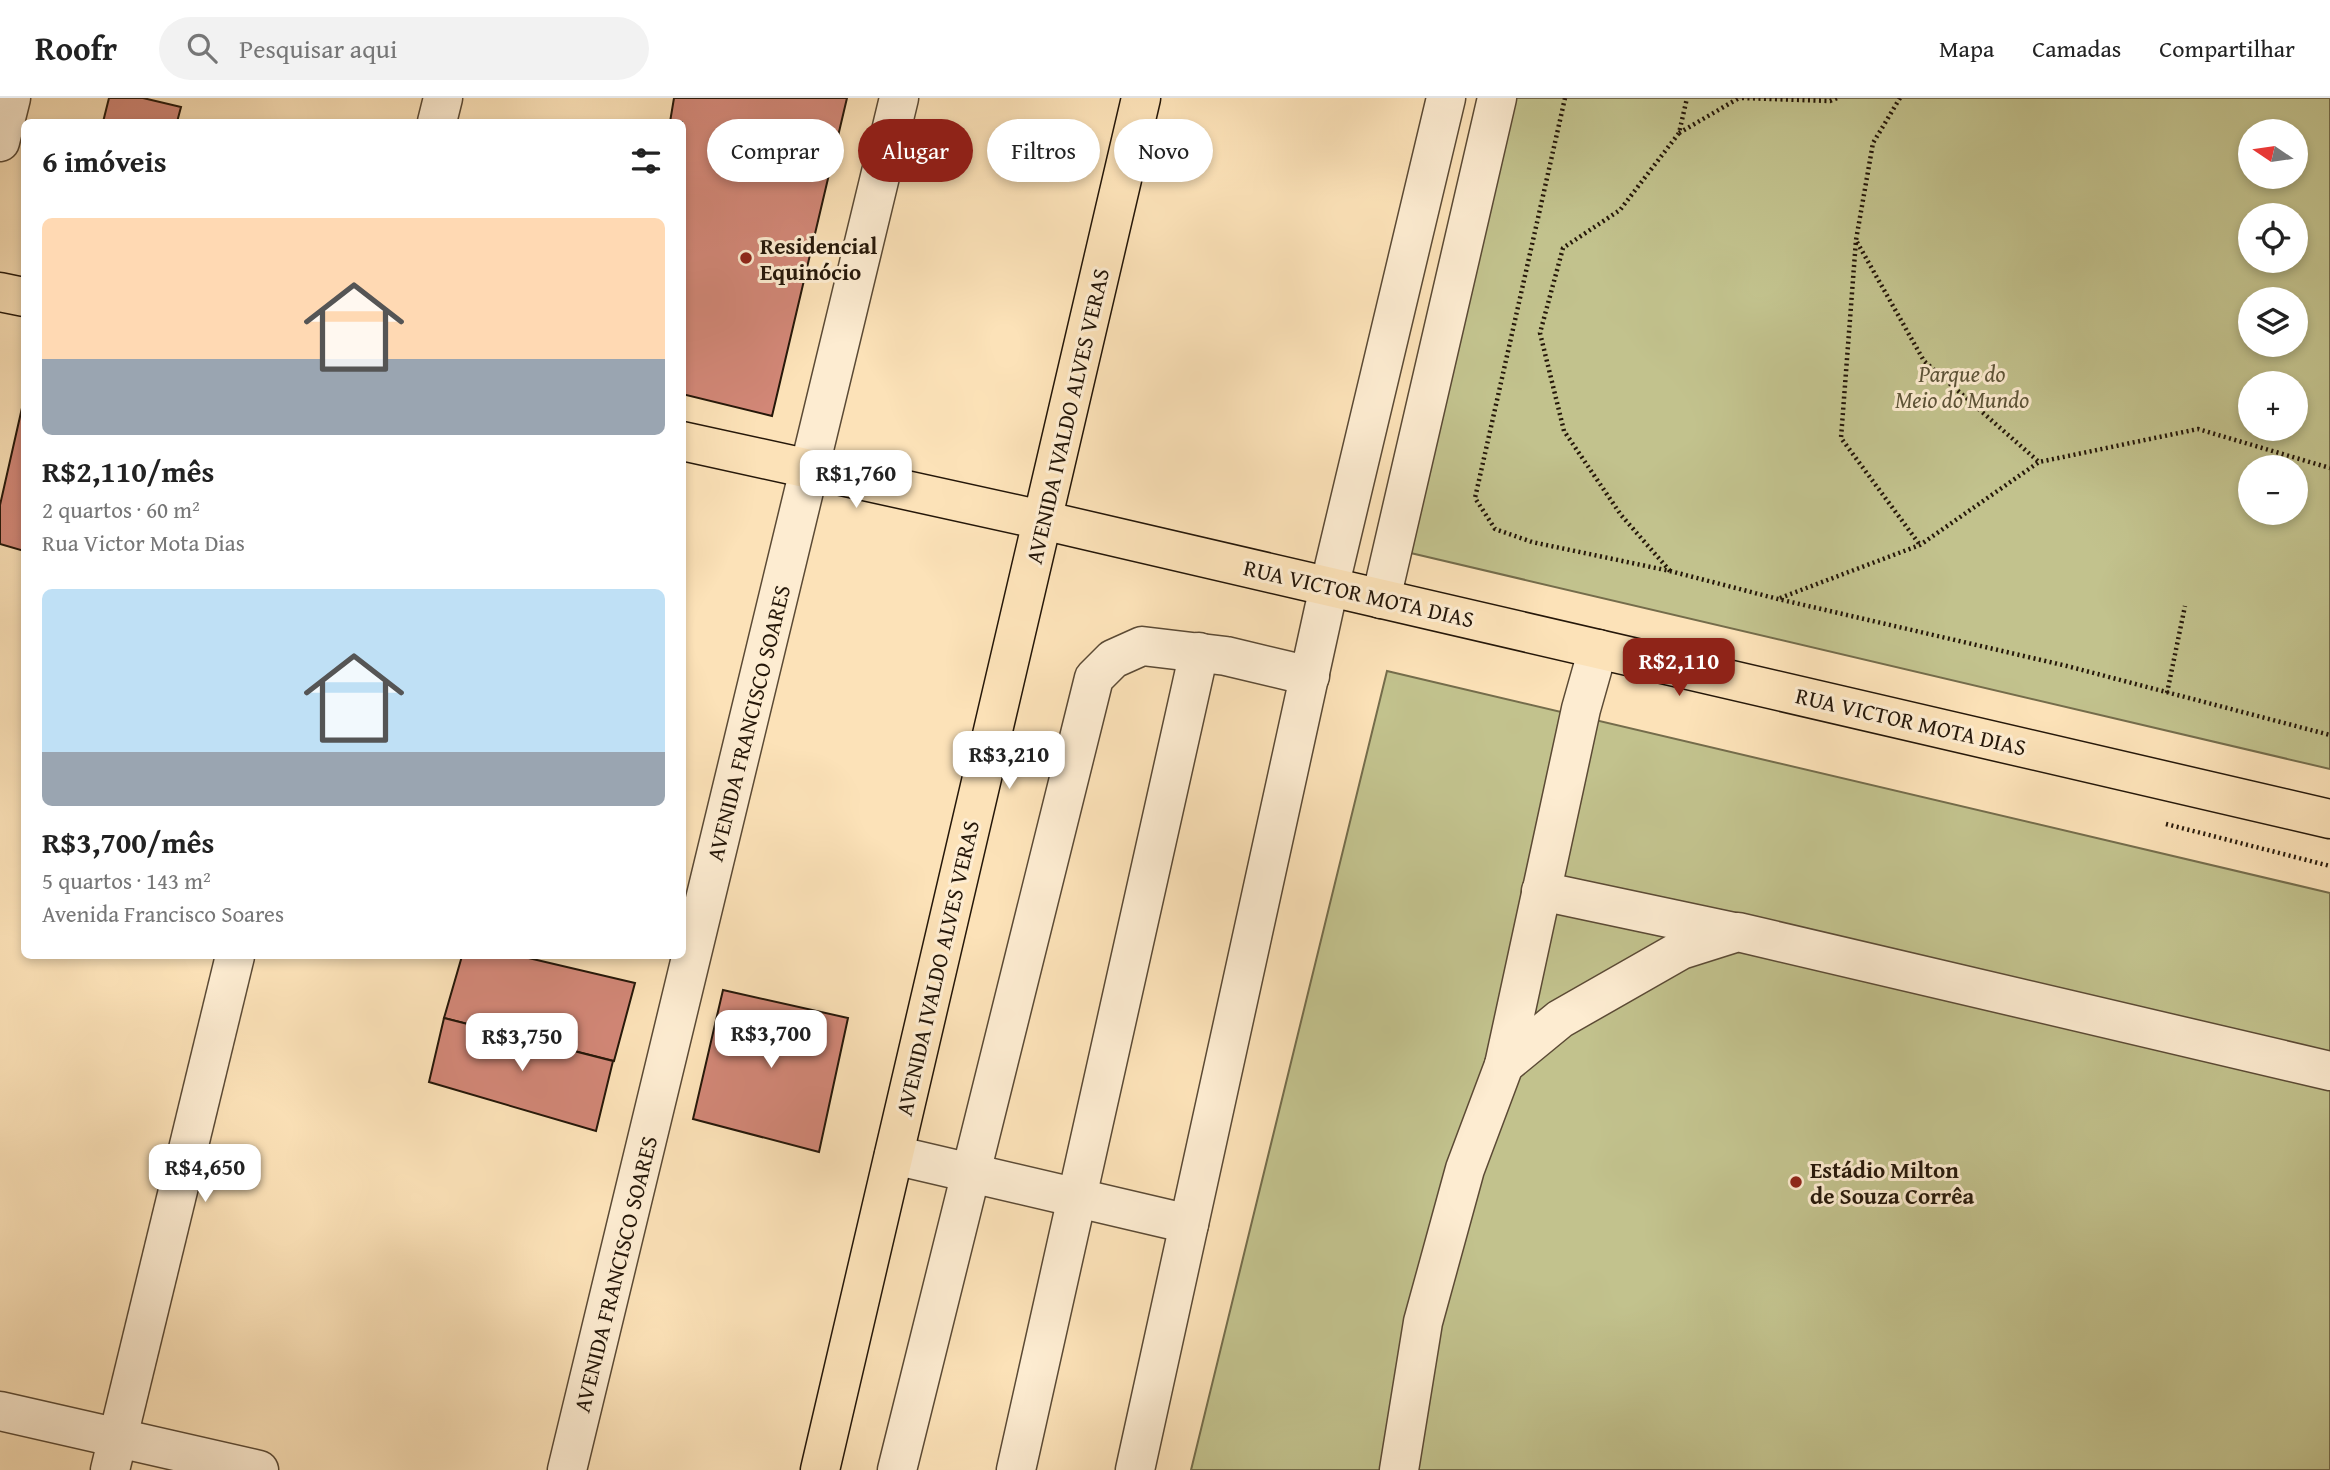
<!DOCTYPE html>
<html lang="pt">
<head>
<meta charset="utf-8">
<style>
	:root { --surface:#fff; --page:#f2f2f2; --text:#222; --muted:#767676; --line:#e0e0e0; --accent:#8f2418 }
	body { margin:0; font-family:"Gentium Book Plus",serif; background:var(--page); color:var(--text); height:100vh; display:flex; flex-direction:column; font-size:26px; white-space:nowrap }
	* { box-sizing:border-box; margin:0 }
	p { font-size:23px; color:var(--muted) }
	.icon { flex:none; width:38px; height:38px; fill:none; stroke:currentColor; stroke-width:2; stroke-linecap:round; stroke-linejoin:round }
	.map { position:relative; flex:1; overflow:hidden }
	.panel { position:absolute; left:21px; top:21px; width:665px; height:840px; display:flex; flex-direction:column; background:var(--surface); border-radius:10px; box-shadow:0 4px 10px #0003 }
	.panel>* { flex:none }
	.hud { position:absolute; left:707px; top:21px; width:665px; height:63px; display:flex; gap:14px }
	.needle { width:46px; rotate:283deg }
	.buttons { position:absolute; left:2238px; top:21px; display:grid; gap:14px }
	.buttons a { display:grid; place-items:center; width:70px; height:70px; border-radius:50%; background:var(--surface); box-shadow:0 4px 10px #0003; font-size:35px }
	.price { position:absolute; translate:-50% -60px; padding:0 16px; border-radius:14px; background:#fff; color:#222; font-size:23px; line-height:46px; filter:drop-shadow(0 2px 4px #0008) }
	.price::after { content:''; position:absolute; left:50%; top:42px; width:21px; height:16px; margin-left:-10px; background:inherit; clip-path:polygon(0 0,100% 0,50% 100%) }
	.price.current { background:var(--accent); color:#fff }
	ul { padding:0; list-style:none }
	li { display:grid; align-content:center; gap:14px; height:371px; padding:0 21px }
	li span { display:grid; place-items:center; height:217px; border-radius:10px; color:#555 }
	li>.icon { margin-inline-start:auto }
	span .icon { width:126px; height:126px; fill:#fffc; stroke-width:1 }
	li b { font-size:30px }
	h2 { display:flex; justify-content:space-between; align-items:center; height:84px; padding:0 21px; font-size:30px }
	.tag { padding:0 24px; border-radius:32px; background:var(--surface); box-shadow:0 4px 10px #0003; font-size:24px; line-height:63px }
	.tag.current { background:var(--accent); color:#fff }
	header { display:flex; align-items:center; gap:42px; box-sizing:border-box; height:98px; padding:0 35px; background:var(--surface); border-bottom:2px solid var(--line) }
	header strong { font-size:33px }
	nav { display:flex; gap:38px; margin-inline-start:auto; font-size:24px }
	.search { width:490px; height:63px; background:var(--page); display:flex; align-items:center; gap:18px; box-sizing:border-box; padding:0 24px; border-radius:38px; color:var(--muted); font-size:26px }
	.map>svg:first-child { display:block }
	.green { fill:#c2c28d; stroke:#746c4b; stroke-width:2; fill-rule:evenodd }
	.building { fill:#d28777; stroke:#251709; stroke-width:2 }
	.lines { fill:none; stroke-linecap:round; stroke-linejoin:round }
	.minor-casing { stroke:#5b4a35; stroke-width:41 }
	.major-casing { stroke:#251709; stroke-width:41 }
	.path { stroke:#251709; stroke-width:4.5; stroke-dasharray:2 3.5; stroke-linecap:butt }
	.minor { stroke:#fdecd1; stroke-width:38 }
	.major { stroke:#fce2b8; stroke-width:38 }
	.poi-dot { fill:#8f2418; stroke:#fdecd1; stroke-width:2.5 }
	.labels { text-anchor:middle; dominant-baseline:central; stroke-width:6; stroke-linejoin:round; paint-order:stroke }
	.poi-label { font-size:23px; font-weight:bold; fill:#251709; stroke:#fdecd1; text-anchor:start }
	.park-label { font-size:23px; font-style:italic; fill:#5c5337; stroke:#fdecd1 }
	.street-label { font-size:23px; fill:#251709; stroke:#fdecd1 }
</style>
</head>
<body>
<header>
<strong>Roofr</strong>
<div class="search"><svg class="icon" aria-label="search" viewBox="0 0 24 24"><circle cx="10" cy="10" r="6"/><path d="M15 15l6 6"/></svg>Pesquisar aqui</div>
<nav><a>Mapa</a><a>Camadas</a><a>Compartilhar</a></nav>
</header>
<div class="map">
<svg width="2330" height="1372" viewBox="0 0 2330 1372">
	<rect width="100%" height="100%" fill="#fce2b8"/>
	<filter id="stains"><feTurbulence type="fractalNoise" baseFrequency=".00286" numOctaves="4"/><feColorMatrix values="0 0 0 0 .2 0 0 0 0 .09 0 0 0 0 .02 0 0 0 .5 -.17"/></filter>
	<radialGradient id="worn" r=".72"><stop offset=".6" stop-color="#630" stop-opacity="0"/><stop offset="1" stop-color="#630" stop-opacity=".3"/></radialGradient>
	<g class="green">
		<path d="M1479 0H2330V671L1385 449ZM2250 33H2296V79H2250ZM2250 117H2296V163H2250ZM2250 201H2296V247H2250ZM2250 285H2296V331H2250ZM2250 369H2296V415H2250Z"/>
		<path d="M1387 573 2330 795V1372H1191Z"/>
	</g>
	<g class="building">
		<path d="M109 0H143L181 9 177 24H103Z"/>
		<path d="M674 0H847L772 318 682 296V24H670Z"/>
		<path d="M24 301V453L0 446V407Z"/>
		<path d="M462 858H520L635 885 614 963 444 920Z"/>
		<path d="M723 892 848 920 819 1054 693 1021Z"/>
		<path d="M444 920 613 963 596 1033 429 984Z"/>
	</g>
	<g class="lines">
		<g class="minor-casing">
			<g id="minor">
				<path d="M437 24 443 0"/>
				<path d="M0 44 11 0"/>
				<path d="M1381 501 1497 0"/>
				<path d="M1541 793 1734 834"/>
				<path d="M1504 967 1581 611 1598 551"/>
				<path d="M894 1057 1189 1126"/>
				<path d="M0 1313 259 1372"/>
				<path d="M110 1372 235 858"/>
				<path d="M567 1372 899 0"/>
				<path d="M897 1372 1094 580 1113 561 1142 548 1226 558 1310 578"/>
				<path d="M1016 1372 1199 554"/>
				<path d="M1135 1372 1324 511 1446 0"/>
				<path d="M1399 1372 1423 1224 1465 1071 1504 967 1560 921 1681 852 1738 834 2330 973"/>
			</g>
		</g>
		<g class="major-casing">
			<g id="major">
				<path d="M0 194 24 199"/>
				<path d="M682 343 1042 422 2330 721"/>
				<path d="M820 1372 1141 0"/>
			</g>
		</g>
		<g class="path">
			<path d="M1565 0 1475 400 1495 431 1532 444 1670 473 1778 501 2067 568 2330 637"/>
			<path d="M1742 0 1830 3 1837 0"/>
			<path d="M1900 0 1873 45 1856 142 1841 340 1920 447"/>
			<path d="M1679 35 1739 0"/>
			<path d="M1857 144 1924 263 2039 364"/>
			<path d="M1670 473 1621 417 1564 333 1540 235 1563 150 1620 112 1679 35 1687 0"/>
			<path d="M1780 500 1920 447 2039 364 2198 331 2330 370"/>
			<path d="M2167 595 2185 508"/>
			<path d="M2166 726 2330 768"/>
		</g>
		<use href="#minor" class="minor"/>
		<use href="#major" class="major"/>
	</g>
	<g class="poi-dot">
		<circle cx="746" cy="160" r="7"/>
		<circle cx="1796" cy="1084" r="7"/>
	</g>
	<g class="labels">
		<g class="poi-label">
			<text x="760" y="147">Residencial<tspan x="760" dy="26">Equinócio</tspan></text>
			<text x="1810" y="1071">Estádio Milton<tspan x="1810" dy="26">de Souza Corrêa</tspan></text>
		</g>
		<g class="park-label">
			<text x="1962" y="275">Parque do<tspan x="1962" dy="26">Meio do Mundo</tspan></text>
		</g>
		<g class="street-label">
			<text transform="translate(1067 318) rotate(-77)">AVENIDA IVALDO ALVES VERAS</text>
			<text transform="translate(1359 495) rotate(13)">RUA VICTOR MOTA DIAS</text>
			<text transform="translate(1911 623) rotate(13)">RUA VICTOR MOTA DIAS</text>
			<text transform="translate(748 625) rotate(-76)">AVENIDA FRANCISCO SOARES</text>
			<text transform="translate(937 870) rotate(-77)">AVENIDA IVALDO ALVES VERAS</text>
			<text transform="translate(615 1176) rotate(-76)">AVENIDA FRANCISCO SOARES</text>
		</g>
	</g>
	<rect width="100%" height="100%" filter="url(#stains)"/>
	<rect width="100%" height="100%" fill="url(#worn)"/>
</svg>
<div class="buttons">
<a><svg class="needle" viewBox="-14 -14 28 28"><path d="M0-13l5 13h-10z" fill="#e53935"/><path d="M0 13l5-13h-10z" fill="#767676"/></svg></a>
<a><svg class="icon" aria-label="locate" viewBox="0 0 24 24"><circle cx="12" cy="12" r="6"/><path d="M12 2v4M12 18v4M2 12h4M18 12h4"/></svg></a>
<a><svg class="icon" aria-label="layers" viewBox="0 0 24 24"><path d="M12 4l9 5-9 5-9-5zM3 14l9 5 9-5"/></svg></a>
<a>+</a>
<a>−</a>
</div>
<b class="price" style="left:856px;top:412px">R$1,760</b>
<b class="price current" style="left:1679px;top:600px">R$2,110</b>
<b class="price" style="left:1009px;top:693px">R$3,210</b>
<b class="price" style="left:771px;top:972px">R$3,700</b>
<b class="price" style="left:522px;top:975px">R$3,750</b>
<b class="price" style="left:205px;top:1106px">R$4,650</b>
<div class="hud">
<a class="tag">Comprar</a>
<a class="tag current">Alugar</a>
<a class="tag">Filtros</a>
<a class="tag">Novo</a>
</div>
<section class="panel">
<h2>6 imóveis<svg class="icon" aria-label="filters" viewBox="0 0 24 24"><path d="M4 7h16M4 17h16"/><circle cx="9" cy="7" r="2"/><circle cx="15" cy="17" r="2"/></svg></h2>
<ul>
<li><span style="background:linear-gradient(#ffd9b3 65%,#9aa5b1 0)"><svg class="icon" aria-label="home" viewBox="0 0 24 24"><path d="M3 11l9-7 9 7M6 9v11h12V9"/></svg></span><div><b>R$2,110/mês</b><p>2 quartos · 60 m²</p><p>Rua Victor Mota Dias</p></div></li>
<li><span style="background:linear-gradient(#bfe0f5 75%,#9aa5b1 0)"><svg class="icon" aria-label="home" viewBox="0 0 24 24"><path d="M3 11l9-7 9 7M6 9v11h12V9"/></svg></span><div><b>R$3,700/mês</b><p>5 quartos · 143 m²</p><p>Avenida Francisco Soares</p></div></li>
</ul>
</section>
</div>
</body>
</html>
